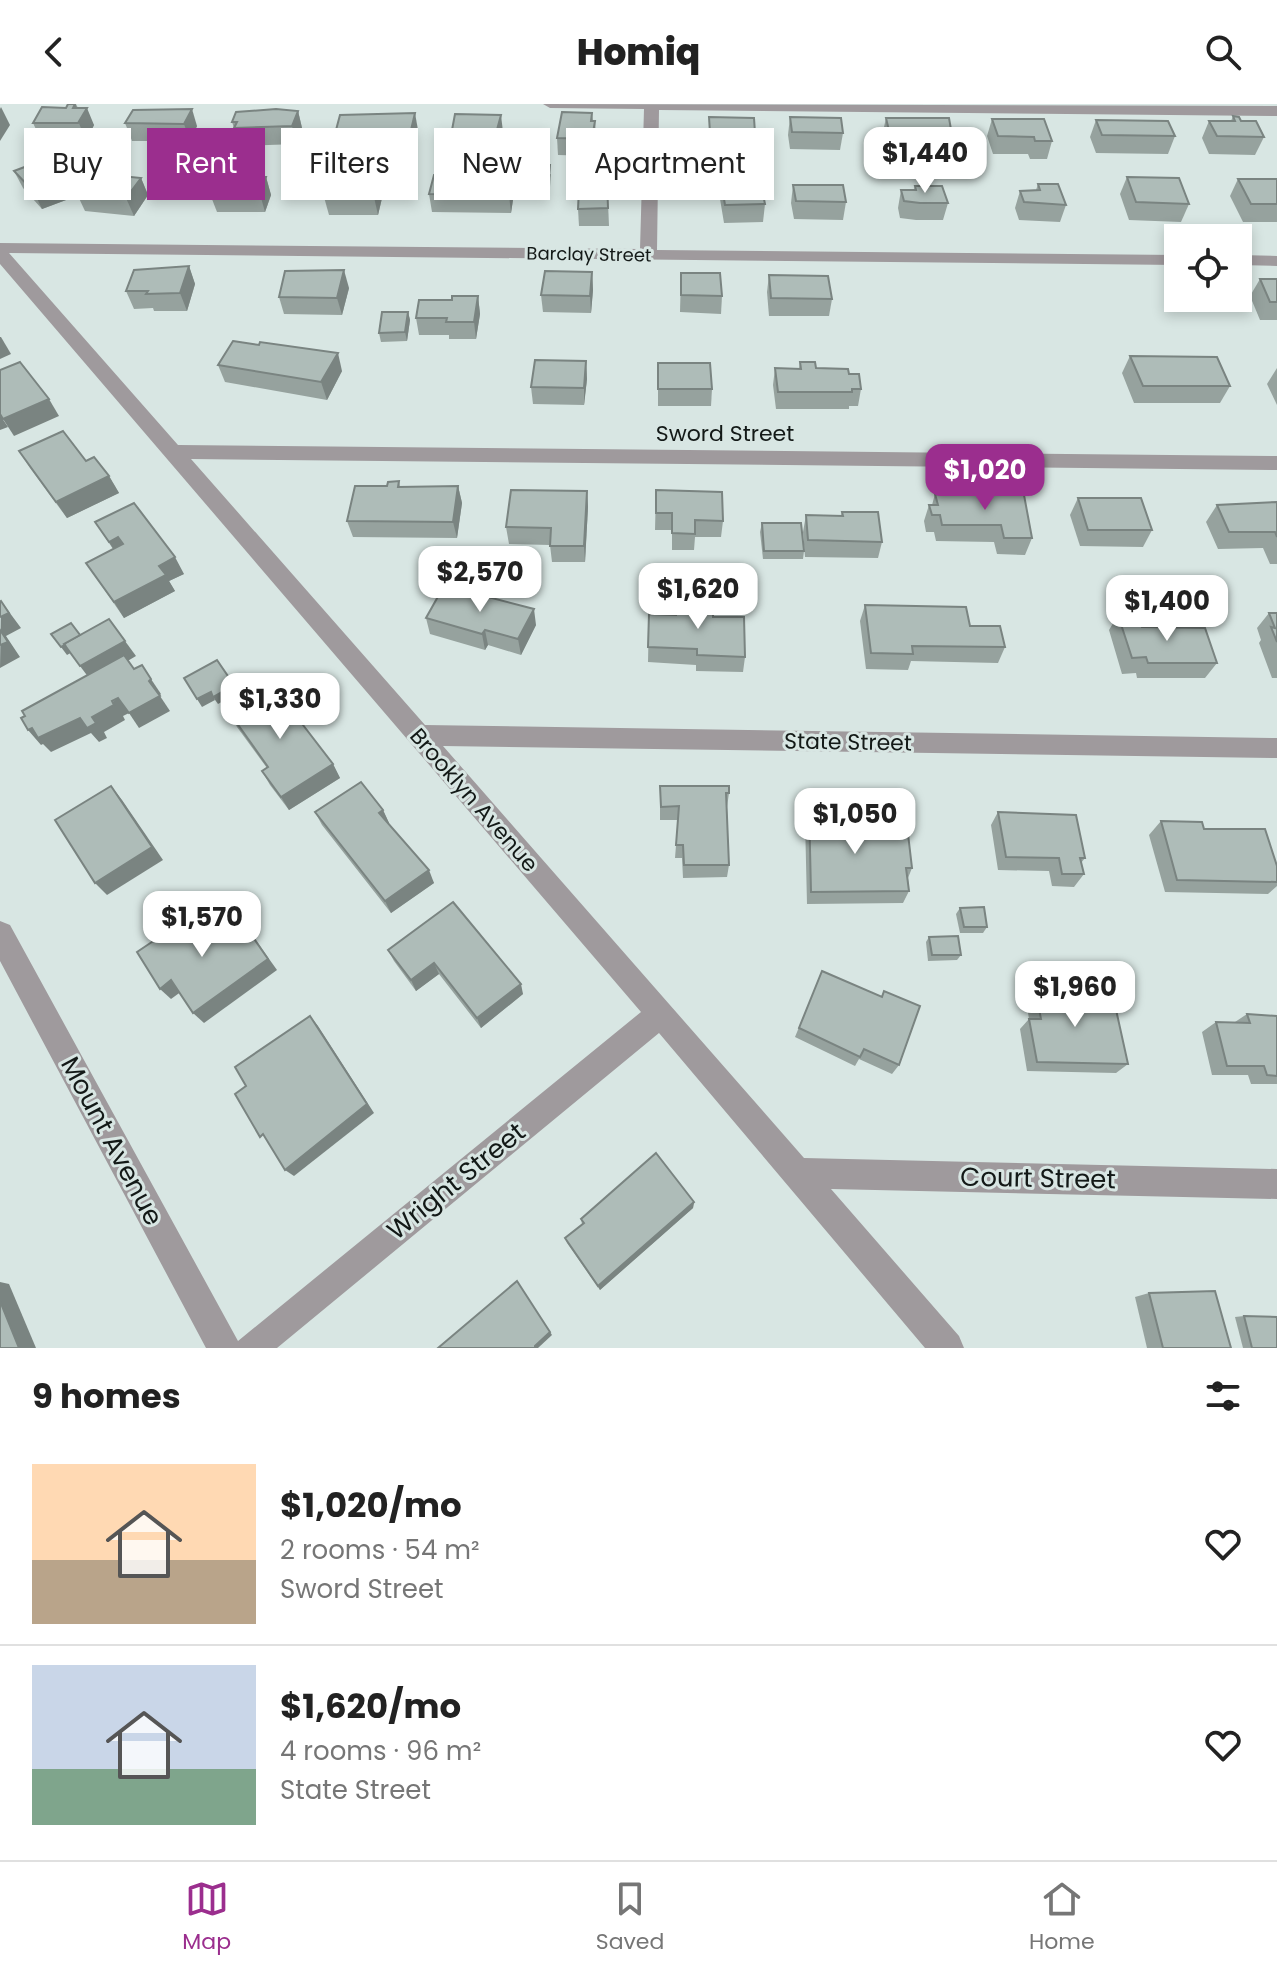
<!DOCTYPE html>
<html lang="en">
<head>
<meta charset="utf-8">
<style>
	:root { --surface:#fff; --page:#f6f6f6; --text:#222; --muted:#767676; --line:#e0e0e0; --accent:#9b2e8e }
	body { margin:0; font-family:Poppins,sans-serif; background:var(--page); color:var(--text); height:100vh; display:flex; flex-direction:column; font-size:30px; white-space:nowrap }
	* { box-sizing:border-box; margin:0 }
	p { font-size:26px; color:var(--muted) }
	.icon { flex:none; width:44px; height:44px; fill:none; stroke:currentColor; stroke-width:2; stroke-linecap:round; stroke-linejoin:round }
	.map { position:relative; height:1244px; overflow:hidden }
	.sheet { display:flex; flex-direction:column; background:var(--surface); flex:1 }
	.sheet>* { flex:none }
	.hud { position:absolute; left:24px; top:24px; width:800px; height:72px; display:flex; gap:16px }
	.controls { position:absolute; left:1164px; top:120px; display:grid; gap:16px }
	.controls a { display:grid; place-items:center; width:88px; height:88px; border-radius:0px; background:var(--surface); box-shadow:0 4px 12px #0003; font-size:40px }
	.price { position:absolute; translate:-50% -68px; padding:0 18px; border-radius:16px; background:#fff; color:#222; font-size:26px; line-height:52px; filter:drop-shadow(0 2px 4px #0008) }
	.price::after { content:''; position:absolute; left:50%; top:48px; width:24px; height:18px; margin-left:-12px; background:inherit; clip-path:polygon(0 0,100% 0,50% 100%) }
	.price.current { background:var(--accent); color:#fff }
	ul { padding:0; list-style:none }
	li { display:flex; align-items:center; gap:24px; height:200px; padding:0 32px }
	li+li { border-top:2px solid var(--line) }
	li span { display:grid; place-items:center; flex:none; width:224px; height:160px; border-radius:0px; color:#555 }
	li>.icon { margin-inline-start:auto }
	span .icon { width:96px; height:96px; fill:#fffc; stroke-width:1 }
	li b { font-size:34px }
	h2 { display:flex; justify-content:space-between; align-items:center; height:96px; padding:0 32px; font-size:34px }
	.pill { padding:0 28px; border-radius:0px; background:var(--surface); box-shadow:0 4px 12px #0003; font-size:28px; line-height:72px }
	.pill.current { background:var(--accent); color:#fff }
	header { display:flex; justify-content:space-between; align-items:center; height:104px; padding:0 32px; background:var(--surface); font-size:36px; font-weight:800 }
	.menu { display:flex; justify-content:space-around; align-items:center; height:112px; border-top:2px solid var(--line); background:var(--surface); font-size:22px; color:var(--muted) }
	.menu a { display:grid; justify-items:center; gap:4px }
	.menu .current { color:var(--accent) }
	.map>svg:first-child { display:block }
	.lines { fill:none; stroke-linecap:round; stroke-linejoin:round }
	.minor { fill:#9f9a9d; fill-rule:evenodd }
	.wall { fill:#96a29e }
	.shaded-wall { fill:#7a8481 }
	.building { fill:#aebcb8; stroke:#7a8481; stroke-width:2 }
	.labels { text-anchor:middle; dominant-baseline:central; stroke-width:6; stroke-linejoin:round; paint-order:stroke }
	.far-street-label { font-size:18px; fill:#131917; stroke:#d8e6e3 }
	.street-label { font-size:22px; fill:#131917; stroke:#d8e6e3 }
	.near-street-label { font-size:26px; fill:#131917; stroke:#d8e6e3 }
</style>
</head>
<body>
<header><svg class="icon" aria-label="back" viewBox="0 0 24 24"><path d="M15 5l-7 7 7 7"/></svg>Homiq<svg class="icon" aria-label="search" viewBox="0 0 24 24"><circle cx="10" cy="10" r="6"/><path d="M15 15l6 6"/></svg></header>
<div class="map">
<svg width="1277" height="1244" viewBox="0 0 1277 1244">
	<rect width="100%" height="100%" fill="#d8e6e3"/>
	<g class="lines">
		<g class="minor">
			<path d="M543 0 1277 2V12L659 6 657 146 1178 151V161L9 149 178 341 1277 352V366L191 355 425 621 1277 634V654L443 642 804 1054 1277 1065V1095L831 1085 959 1232 964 1244H925L659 929 277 1244H206L0 857V817L10 821 238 1237 641 908 0 160V139L640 145 644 5 550 4Z"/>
			<path d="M1238 151 1277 152V162L1238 161Z"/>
		</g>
	</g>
	<g class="wall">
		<path d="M68 0H76L78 4 94 21 86 37 41 36 33 19 66 4Z"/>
		<path d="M133 6 197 22 190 37H132L125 19Z"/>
		<path d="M298 7 302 24 297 40 240 42 232 18Z"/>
		<path d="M592 9 596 35 593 52 558 51 557 34Z"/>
		<path d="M455 10 503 28 497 51H472L471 43H454L452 26Z"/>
		<path d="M1233 12 1241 17 1264 33 1255 51 1209 50 1202 34 1209 17H1231Z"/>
		<path d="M709 13 755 29 754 47 709 46Z"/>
		<path d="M790 13 843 29 840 46 790 45 788 31Z"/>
		<path d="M886 14 952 31 948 48H887L882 32Z"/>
		<path d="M992 15 1052 37 1047 55H1030L1028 50H993L987 32Z"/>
		<path d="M1096 16 1175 32 1168 50 1096 49 1090 33Z"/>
		<path d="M336 26H418L414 44H340Z"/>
		<path d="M309 47 312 55 309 62H294L292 53Z"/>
		<path d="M742 63 768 76V85H762L765 100 763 118 724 119 719 89 720 71H741Z"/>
		<path d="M14 67 74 93 42 105 23 84Z"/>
		<path d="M481 67V71L514 89 511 109 432 108 429 90 463 71Z"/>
		<path d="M551 70 550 83H527L526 74Z"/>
		<path d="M243 73H266L271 91 265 108H217L210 90Z"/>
		<path d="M1127 73 1189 100 1181 118 1129 116 1120 90Z"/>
		<path d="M141 74 148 91 134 112 85 107 77 90Z"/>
		<path d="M607 75 609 122H579L578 105 595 83Z"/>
		<path d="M1238 75H1277V118H1243L1230 92Z"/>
		<path d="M379 76 382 94 378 111H329L324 93Z"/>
		<path d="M1038 80 1066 101 1060 118 1019 116 1015 104 1020 87 1036 86Z"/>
		<path d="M793 81 846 98 843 116 794 115 791 99Z"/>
		<path d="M915 82 948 99 943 116H916L900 114 898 104 901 86H914Z"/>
		<path d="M189 162 195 180 187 207H154L153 204 134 205 126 187Z"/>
		<path d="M592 168 593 186 591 209 543 208 541 191Z"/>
		<path d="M681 169 722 192 721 210 680 208Z"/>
		<path d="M769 171 832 195 829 212H769L767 188Z"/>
		<path d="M1260 175H1277V216H1260L1250 192Z"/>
		<path d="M349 184 342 211 284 210 279 193Z"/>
		<path d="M478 192 480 210 476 235H449V231H419L416 214 452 196Z"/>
		<path d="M408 208 410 216 407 237 381 238 379 229Z"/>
		<path d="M1130 252 1230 282 1220 299H1134L1122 269Z"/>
		<path d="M586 257 587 275 584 301 533 300 531 283Z"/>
		<path d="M800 258 816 264 849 270 861 285 858 302H849V305H776L773 281 775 264 799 265Z"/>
		<path d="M658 259 712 285 711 302H658Z"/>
		<path d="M218 261 342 267 327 296 225 278Z"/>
		<path d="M1277 264V301L1267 280Z"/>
		<path d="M19 347 109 372 119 389 67 414 30 364Z"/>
		<path d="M399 377 400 383 458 382 462 399 457 434 353 433 347 417 387 382Z"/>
		<path d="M656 386 723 417 721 433H695L694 446H672V426H655Z"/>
		<path d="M587 387 588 403 585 458H552L550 441 509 440 506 423Z"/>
		<path d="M935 390 1032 434 1025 451 997 450 994 438 936 437 934 428H926L924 417 929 401H932Z"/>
		<path d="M1078 394 1152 426 1143 443 1080 442 1070 411Z"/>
		<path d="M1277 398V460H1270L1263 444 1218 445 1206 418 1217 401Z"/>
		<path d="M842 408 882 438 878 454 805 453 803 428 806 411 841 412Z"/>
		<path d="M95 418 184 470 169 477 175 487 124 514 86 459 113 445Z"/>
		<path d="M762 419 804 447 803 455H763L760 428Z"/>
		<path d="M676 499 713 513 745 553 743 568 696 567V561L648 558 649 510H675Z"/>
		<path d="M865 501 970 522 1005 543 998 559 911 557 908 566 866 565 860 517Z"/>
		<path d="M1269 509H1277V574H1272L1259 539 1261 536 1257 524Z"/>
		<path d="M1118 511 1142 523 1217 559 1205 574H1137L1136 569 1122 570 1109 526Z"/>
		<path d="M426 514 536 521 521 551 488 541 485 546 430 530Z"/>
		<path d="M229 608 333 660 340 674 289 706 270 681 262 667 267 664 237 623Z"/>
		<path d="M660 682 729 689 727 703 729 761 727 773 683 774 682 754H675L678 716H660Z"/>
		<path d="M809 702 851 730 912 764 908 774 909 787 903 799 807 800 805 716Z"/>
		<path d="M383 706 389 719 388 720 434 779 391 809 322 721 315 708Z"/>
		<path d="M998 708 1085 754 1081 759 1084 770 1074 783 1052 782 1049 767 998 766 991 721Z"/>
		<path d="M1161 717 1204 725 1277 762V782L1268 790 1165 788 1149 731Z"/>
		<path d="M453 798 523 890 481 924 439 870 416 887 394 857 388 846Z"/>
		<path d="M960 804 987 823 983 829H960L956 810Z"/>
		<path d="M929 833 961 851 957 856 928 857 926 838Z"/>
		<path d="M822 867 881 893 884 887 899 961 892 970 859 955 855 962 795 933Z"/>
		<path d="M1034 879 1078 900 1128 960 1116 969 1027 967 1020 925 1029 915 1025 890Z"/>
		<path d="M1247 910 1277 912V980H1251L1248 971H1212L1202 928 1216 918H1235Z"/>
		<path d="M694 1098 693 1104 600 1186 567 1139 565 1134 582 1120 581 1115Z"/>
		<path d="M1149 1189 1231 1244H1147L1135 1193Z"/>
		<path d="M1244 1212 1277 1244H1243L1235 1213Z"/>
	</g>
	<g class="shaded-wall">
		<path d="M75 0 82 13 87 4 94 21 86 37 73 4Z"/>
		<path d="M1 3 10 21 0 37V5Z"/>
		<path d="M192 5 197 22 190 37 184 20Z"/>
		<path d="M298 7 302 24 297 40 292 22Z"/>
		<path d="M415 9 418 26 414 44 411 26Z"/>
		<path d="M501 11 503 28 497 51 495 33Z"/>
		<path d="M595 17 596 35 593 52 592 35Z"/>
		<path d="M309 47 312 55 309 62 306 53Z"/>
		<path d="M240 63 245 81 236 73Z"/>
		<path d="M512 71 514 89 511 109 509 91Z"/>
		<path d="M266 73 271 91 265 108 260 90Z"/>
		<path d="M141 74 148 91 134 112 126 94Z"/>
		<path d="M66 75 74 93 42 105 34 88Z"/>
		<path d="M379 76 382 94 378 111 374 93Z"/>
		<path d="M189 162 195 180 187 207 180 189Z"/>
		<path d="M344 166 349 184 342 211 337 194Z"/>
		<path d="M592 168 593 186 591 209 590 192Z"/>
		<path d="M478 192 480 210 476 235 474 218Z"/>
		<path d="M408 208 410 216 407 237 405 228Z"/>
		<path d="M0 233H1L11 250 0 255Z"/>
		<path d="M338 249 342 267 327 296 321 278Z"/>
		<path d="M586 257 587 275 584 301V284Z"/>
		<path d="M49 295 59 312 14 332 3 315Z"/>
		<path d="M0 311 8 323 0 326Z"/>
		<path d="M109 372 119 389 67 414 56 398Z"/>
		<path d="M458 382 462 399 457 434 453 418Z"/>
		<path d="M587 387 588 403 585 458 584 442Z"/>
		<path d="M118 433 128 450 119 454 109 438Z"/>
		<path d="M175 453 184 470 169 477 175 487 124 514 114 498 159 462Z"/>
		<path d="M1 497 21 524 6 532 20 553 0 564Z"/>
		<path d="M534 505 536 521 521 551 518 535Z"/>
		<path d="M485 526 488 541 485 546 482 530Z"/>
		<path d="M81 532 86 540 67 551 61 543Z"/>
		<path d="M125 537 136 552 92 578 80 562Z"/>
		<path d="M151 575 161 590 159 592 149 577Z"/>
		<path d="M234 581 238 589 218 600 213 593Z"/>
		<path d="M211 588 215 596 202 603 197 595Z"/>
		<path d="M160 592 170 607 139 624 129 609Z"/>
		<path d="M118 594 129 609 123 612 125 616 104 628 107 634 99 638 91 629 51 648 43 640 41 641 28 626 32 624 80 614 92 613Z"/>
		<path d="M333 660 340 674 289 706 281 693Z"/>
		<path d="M111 682 122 696 163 756 107 791 95 779Z"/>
		<path d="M383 706 389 719 384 723 379 709Z"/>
		<path d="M429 766 434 779 391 809 385 797Z"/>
		<path d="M246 823 277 866 204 919 193 909Z"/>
		<path d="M434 859 439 870 416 887 411 876Z"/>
		<path d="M171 876 182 887 171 895 160 885Z"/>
		<path d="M521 880 523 890 481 924 477 914Z"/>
		<path d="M310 912 318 922 374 1009 294 1072 285 1066Z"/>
		<path d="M694 1098 693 1104 600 1186 598 1182Z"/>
		<path d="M517 1177 552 1231 538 1244H535Z"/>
		<path d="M0 1178 9 1180 36 1244H19L0 1197Z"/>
	</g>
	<g class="building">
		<path d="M68 0H75L73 4H87L78 19H33L42 3 66 4Z"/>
		<path d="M192 5 184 20 125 19 133 6Z"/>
		<path d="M276 5 298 7 292 22 234 24 237 18H232L236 8Z"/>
		<path d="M562 8 592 9 591 17H595L592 35 557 34Z"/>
		<path d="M415 9 411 26H336L340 11Z"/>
		<path d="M455 10 501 11 495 33H470L471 26H452Z"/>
		<path d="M1233 12 1239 13 1241 17H1256L1264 33 1217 32 1209 17H1235Z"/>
		<path d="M709 13 754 14 755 29H710Z"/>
		<path d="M790 13 841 14 843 29 792 28Z"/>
		<path d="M886 14H949L952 31H890Z"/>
		<path d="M992 15H1044L1052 37H1035L1034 33 998 32Z"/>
		<path d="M1096 16 1168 17 1175 32 1102 31Z"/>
		<path d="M295 46 309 47 306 53H292Z"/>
		<path d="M46 55 66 75 34 88 14 67Z"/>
		<path d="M528 61H550L549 74H526Z"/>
		<path d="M222 63H240L236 73H266L260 90H210Z"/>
		<path d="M742 63H767L768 76H760L759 70 743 71Z"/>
		<path d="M464 67H481L480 71H512L509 91 429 90 434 71H463Z"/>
		<path d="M92 69 141 74 126 94 77 90Z"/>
		<path d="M759 70 765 100 725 101 720 71Z"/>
		<path d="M1127 73 1179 74 1189 100 1136 98Z"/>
		<path d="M595 75H607L608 104 578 105 579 84 596 83Z"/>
		<path d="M1238 75H1277V100H1251Z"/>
		<path d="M330 76H379L374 93H324Z"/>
		<path d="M1038 80H1058L1066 101 1024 98 1020 87 1040 86Z"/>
		<path d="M793 81H843L846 98 796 97Z"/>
		<path d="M915 82H942L948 99H920L904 97 901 86H916Z"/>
		<path d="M189 162 180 189 146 190 148 187H126L134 166Z"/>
		<path d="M344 166 337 194 279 193 285 167Z"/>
		<path d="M545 167 592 168 590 192 541 191Z"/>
		<path d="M681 169H720L722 192 681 191Z"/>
		<path d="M769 171 828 172 832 195 771 194Z"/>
		<path d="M1260 175H1277V198H1270Z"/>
		<path d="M452 192H478L474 218H446L447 214H416L419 196H452Z"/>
		<path d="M382 208H408L405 228 379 229Z"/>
		<path d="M233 237 259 241 260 238 338 249 321 278 218 261Z"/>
		<path d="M1130 252 1217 253 1230 282H1143Z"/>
		<path d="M535 256 586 257 584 284 531 283Z"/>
		<path d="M20 258 49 295 3 315 0 310V266Z"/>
		<path d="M800 258H815L816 264 848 265 849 270H859L861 285H852V288H778L775 264 801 265Z"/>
		<path d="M658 259H710L712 285H658Z"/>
		<path d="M63 327 86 357 94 353 109 372 56 398 19 347Z"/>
		<path d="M399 377 398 383 458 382 453 418 347 417 355 382H387L388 378Z"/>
		<path d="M511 386 587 387 584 442H550L551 424 506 423Z"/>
		<path d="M656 386 722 388 723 417 695 416V430L672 429V409H656Z"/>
		<path d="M935 390 1024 391 1032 434H1004L1001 421H942L940 411H932L929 401H938Z"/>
		<path d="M1078 394H1141L1152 426H1088Z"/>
		<path d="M1277 398V433L1275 428H1229L1217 401Z"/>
		<path d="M134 399 175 453 159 462 166 471 114 498 86 459 123 440 118 433 109 438 95 418Z"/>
		<path d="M842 408H878L882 438 808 436 806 411 843 412Z"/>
		<path d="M762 419H801L804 447H764Z"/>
		<path d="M454 484 534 505 518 535 485 526 482 530 426 514 440 489 450 492Z"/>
		<path d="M1 497 9 509 0 513V498Z"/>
		<path d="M676 499 713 501V513H744L745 553 697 551V545L648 543 649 510 676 511Z"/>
		<path d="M865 501 966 503 970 522H1000L1005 543 912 542 913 550 871 549Z"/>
		<path d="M1269 509H1277V538L1271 523 1275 524Z"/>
		<path d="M1138 510 1142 523 1205 524 1217 559H1148L1146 553 1132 554 1118 511Z"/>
		<path d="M109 515 125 537 80 562 64 540Z"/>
		<path d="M71 519 80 531 64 540 65 541 61 543 51 530Z"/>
		<path d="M0 526 8 538 0 541Z"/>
		<path d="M124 551 134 565 142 561 151 575 149 577 160 592 129 609 118 594 112 597 114 601 92 613 96 619 87 624 80 614 38 634 32 624 28 626 21 614 25 612 22 607Z"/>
		<path d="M217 556 234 581 213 593 211 588 197 595 184 574Z"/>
		<path d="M273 582 333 660 281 693 262 667 268 663 229 608Z"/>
		<path d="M361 678 383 706 379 709 429 766 385 797 315 708Z"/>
		<path d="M111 682 152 743 95 779 55 716Z"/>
		<path d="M660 682H729V689H726L729 761H684L683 741H676L679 702 661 703Z"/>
		<path d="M809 702 848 703 851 730H908L912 764H906L909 787 811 788Z"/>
		<path d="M998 708 1076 711 1085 754H1080L1084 770H1062L1059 754 1006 753Z"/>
		<path d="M1161 717 1202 718 1204 725H1265L1277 762V778L1177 776Z"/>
		<path d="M453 798 521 880 477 914 434 859 411 876 388 846Z"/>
		<path d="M984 803 987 823H964L960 804Z"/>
		<path d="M198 807 213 828 229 817 237 829 246 823 268 855 193 909 171 876 160 885 137 848Z"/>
		<path d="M958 832 961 851H932L929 833Z"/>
		<path d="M822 867 882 893 884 887 920 902 899 961 864 945 860 953 799 924Z"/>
		<path d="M1034 879 1074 880 1078 900 1115 901 1128 960 1037 958 1029 915H1041Z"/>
		<path d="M1247 910 1277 912V972L1267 971 1264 962H1227L1216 918 1250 919Z"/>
		<path d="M310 912 367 1000 285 1066 263 1030 260 1033 235 990 246 982 235 963Z"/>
		<path d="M656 1049 694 1098 598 1182 565 1134 584 1119 581 1115Z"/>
		<path d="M517 1177 550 1228 535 1242V1244H438Z"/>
		<path d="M1215 1187 1231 1244H1163L1149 1189Z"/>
		<path d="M0 1197 19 1244H0Z"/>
		<path d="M1244 1212 1277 1213V1244H1252Z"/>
	</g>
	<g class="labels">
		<g class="far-street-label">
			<text transform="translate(589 150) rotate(1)">Barclay Street</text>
		</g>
		<g class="street-label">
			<text x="725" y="329">Sword Street</text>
			<text transform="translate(848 638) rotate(1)">State Street</text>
			<text transform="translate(474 696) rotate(49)">Brooklyn Avenue</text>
		</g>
		<g class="near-street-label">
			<text transform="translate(112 1037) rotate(62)">Mount Avenue</text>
			<text transform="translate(1038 1074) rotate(1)">Court Street</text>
			<text transform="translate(456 1077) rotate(-39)">Wright Street</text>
		</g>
	</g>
</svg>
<div class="controls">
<a><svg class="icon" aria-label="locate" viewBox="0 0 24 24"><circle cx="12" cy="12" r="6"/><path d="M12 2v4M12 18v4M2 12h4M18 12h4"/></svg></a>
</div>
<b class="price" style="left:925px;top:91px">$1,440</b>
<b class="price current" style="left:985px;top:408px">$1,020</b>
<b class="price" style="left:480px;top:510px">$2,570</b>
<b class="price" style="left:698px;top:527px">$1,620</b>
<b class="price" style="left:1167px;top:539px">$1,400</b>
<b class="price" style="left:280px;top:637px">$1,330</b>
<b class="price" style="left:855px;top:752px">$1,050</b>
<b class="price" style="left:202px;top:855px">$1,570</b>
<b class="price" style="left:1075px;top:925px">$1,960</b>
<div class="hud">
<a class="pill">Buy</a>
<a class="pill current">Rent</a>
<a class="pill">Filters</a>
<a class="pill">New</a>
<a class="pill">Apartment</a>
</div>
</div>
<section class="sheet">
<h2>9 homes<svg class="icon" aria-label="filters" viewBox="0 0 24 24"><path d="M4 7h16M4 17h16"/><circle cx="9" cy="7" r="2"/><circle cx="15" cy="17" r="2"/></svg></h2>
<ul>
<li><span style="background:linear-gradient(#ffd9b3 60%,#b9a48a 0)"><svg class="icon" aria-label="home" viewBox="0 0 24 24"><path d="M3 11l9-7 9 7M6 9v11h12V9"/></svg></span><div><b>$1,020/mo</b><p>2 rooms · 54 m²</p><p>Sword Street</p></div><svg class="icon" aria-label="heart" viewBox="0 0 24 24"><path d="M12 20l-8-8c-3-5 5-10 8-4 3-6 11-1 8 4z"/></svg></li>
<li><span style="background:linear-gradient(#c9d6e8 65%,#7fa58c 0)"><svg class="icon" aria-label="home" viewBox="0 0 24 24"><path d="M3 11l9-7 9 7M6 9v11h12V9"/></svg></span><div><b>$1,620/mo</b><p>4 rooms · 96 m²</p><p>State Street</p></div><svg class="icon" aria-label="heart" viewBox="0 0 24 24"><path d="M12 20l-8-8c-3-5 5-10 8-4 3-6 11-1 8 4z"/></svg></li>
</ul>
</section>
<nav class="menu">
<a class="current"><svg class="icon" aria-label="map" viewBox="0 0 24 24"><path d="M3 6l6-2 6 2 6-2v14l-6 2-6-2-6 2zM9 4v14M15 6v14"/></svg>Map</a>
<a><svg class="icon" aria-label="saved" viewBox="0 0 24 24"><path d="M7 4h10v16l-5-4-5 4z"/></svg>Saved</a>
<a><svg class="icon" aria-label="home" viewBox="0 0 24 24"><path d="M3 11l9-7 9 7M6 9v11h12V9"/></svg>Home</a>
</nav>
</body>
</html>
